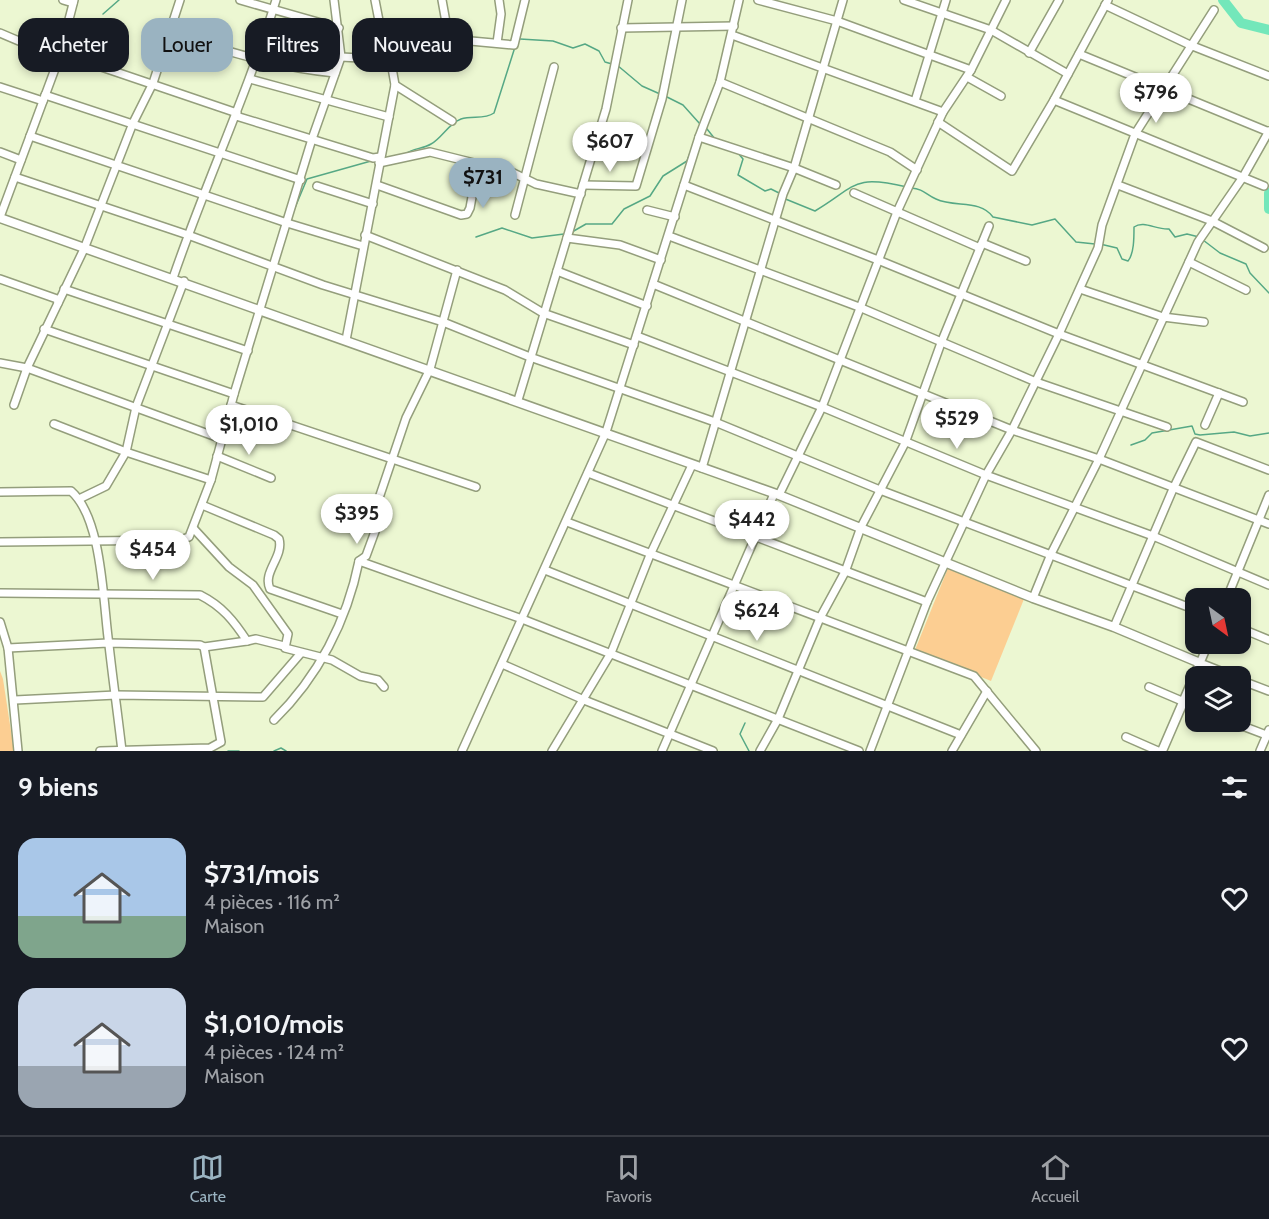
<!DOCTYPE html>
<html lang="fr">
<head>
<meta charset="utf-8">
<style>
	:root { --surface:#171b24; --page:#242831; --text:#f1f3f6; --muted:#9ea1a6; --line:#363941; --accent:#9ab3c1 }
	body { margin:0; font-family:Cabin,sans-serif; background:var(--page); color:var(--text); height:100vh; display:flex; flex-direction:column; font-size:22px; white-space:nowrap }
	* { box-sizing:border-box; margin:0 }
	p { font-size:20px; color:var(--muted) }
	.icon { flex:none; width:33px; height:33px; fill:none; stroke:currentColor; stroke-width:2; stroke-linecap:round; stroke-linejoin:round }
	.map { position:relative; height:751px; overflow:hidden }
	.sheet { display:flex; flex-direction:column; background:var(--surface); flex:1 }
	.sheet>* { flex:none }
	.top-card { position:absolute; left:18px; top:18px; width:600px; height:54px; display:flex; gap:12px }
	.needle { width:39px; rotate:147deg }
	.fabs { position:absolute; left:1185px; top:588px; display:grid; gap:12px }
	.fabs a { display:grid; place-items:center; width:66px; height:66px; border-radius:12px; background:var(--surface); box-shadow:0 3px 9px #0003; font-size:30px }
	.price { position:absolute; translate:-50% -51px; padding:0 14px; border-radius:21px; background:#fff; color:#222; font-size:20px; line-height:39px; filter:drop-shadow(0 2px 3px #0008) }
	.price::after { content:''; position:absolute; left:50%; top:36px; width:18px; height:14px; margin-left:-9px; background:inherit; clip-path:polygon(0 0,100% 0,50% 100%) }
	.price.active { background:var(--accent); color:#111 }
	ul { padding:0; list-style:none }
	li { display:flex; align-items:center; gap:18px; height:150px; padding:0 18px }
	li span { display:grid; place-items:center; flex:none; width:168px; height:120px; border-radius:18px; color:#555 }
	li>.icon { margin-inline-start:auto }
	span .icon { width:72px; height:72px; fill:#fffc; stroke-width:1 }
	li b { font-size:26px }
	h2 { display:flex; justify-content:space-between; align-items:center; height:72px; padding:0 18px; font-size:26px }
	.pill { padding:0 21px; border-radius:18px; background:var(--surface); box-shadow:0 3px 9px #0003; font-size:21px; line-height:54px }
	.pill.active { background:var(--accent); color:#111 }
	.tab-bar { display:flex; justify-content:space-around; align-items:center; height:84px; border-top:2px solid var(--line); background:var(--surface); font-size:16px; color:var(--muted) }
	.tab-bar a { display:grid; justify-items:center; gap:3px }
	.tab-bar .active { color:var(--accent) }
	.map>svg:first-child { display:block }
	.green { fill:#fcce92 }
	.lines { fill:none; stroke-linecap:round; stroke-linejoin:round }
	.stream { stroke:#56a885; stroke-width:1.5 }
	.river { stroke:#73e7ba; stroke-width:10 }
	.minor-casing { stroke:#949e7c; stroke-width:10 }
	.tertiary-casing { stroke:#949e7c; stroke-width:11 }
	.minor { stroke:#fff; stroke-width:7 }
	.tertiary { stroke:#fff; stroke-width:8 }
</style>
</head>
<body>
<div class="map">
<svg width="1269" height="751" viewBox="0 0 1269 751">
	<rect width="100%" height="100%" fill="#ecf7d2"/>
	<g class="green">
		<path d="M948 568 1024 599 991 681 915 650Z"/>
		<path d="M0 671 3 679 14 751H0Z"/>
	</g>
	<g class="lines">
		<g class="stream">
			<path d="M103 14 119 0"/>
			<path d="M520 39 553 41 573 48 585 44 599 51 605 62 612 64"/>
			<path d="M617 65 642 86 660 94"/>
			<path d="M667 97 683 105 700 124"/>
			<path d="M707 129 715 139"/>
			<path d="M738 153 743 159 738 175 765 191 771 189 779 193V196"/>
			<path d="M405 154C413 148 423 149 431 144 442 138 448 124 461 119 472 115 484 120 494 113L515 47"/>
			<path d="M911 188C924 189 925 194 936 199 955 208 980 199 993 217L1032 225 1055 219 1076 242 1095 244"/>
			<path d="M783 198 815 211C857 186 852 174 907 187"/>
			<path d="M294 210 307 179 371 161"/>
			<path d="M572 232 586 224H612L624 209 650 196 663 176 687 161 694 143"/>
			<path d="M476 237 502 228 532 238 564 234"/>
			<path d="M1203 240 1220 253 1246 264 1250 273 1269 293"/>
			<path d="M1100 244 1117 248 1122 259 1128 261C1134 254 1134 238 1134 227 1144 220 1156 230 1169 229L1175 237 1187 234 1199 237"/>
			<path d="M1131 445 1145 440 1152 433 1192 426 1195 434 1200 435 1234 432 1250 436 1269 433"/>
			<path d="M745 723 740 734 749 751"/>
			<path d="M228 751H239"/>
			<path d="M274 751 281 748 286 751"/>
		</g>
		<g class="river">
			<path d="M1223 0 1241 23 1269 30"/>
			<path d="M1269 193V209"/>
		</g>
		<g class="minor-casing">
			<g id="minor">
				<path d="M63 0 73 3"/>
				<path d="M240 0 339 28"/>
				<path d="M375 0 386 57"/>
				<path d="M442 0 449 39"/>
				<path d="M758 0 837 21 971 70"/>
				<path d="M904 0 991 30 1068 74"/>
				<path d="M1105 5 1190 45 1269 76"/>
				<path d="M621 28 734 26"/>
				<path d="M0 33 59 58"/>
				<path d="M168 33C224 50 278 68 335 73"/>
				<path d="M732 35 943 112"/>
				<path d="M497 43 501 14 499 0"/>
				<path d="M60 53 237 113"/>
				<path d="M1029 53 1059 0"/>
				<path d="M1079 54 1269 132"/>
				<path d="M341 57 380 59 449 39 514 45 525 0"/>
				<path d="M967 77 1001 96"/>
				<path d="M250 79 389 117"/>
				<path d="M720 82 890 152 917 170"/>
				<path d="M395 85 452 121"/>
				<path d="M0 87 43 101"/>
				<path d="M45 95 301 180"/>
				<path d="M1054 100 1264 186"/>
				<path d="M915 101 946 0"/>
				<path d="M236 116 373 158 380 157"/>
				<path d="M938 122 1012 171 1054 100 1108 0"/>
				<path d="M30 136 287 223 363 246"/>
				<path d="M699 137 794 168 836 185"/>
				<path d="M0 152 21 160"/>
				<path d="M379 163 430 152 478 164"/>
				<path d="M15 177 188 235 323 285 443 322 530 357 715 422 880 490 1196 610"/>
				<path d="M377 185 461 215 467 214 470 208 478 164 503 168 536 184 581 194"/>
				<path d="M583 185 636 186 662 99 682 0"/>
				<path d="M684 185 878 260 1059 334 1243 402"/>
				<path d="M1118 185 1212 221 1264 248"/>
				<path d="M317 186 373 204"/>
				<path d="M854 193 980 248"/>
				<path d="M647 210 675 217"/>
				<path d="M515 215 554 67"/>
				<path d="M0 217 59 58 74 0"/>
				<path d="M365 235 505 290 543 313 634 345"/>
				<path d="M669 236 859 307 1036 382 1167 427"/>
				<path d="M567 238 620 245 661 260"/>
				<path d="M982 243 1026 261"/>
				<path d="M1189 262 1246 290"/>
				<path d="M557 271 647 306"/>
				<path d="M173 278C205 184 247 95 276 0"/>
				<path d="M0 279 57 299 58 303"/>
				<path d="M653 284 1012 430 1099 459 1269 524"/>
				<path d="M64 289 248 351"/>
				<path d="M1080 289 1163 317 1204 322"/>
				<path d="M44 329 234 394"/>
				<path d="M637 336 822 407 986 475 1153 536 1269 585"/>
				<path d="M346 340 395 85 390 56"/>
				<path d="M0 363 27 368 222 439"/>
				<path d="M518 400 606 109 628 0"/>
				<path d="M14 405 27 368 84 249 133 123 153 83 180 0"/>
				<path d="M231 405 476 487"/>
				<path d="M54 424 126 452 211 480"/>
				<path d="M1205 425 1219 393"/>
				<path d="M217 456 271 478"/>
				<path d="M702 468 783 194 794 168 843 0"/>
				<path d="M588 473 927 602"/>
				<path d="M0 492 71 491C103 519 103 605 109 645 113 681 118 716 122 751"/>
				<path d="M779 495 822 407 897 212 943 112 971 70 1006 0"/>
				<path d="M79 499 106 486 126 452 136 407 184 281"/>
				<path d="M202 505 274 535 279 539C284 557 262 572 270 589L342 614"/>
				<path d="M567 522 974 676 1036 751"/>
				<path d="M194 529 229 567 253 585 288 634 285 648 332 660 360 676 378 680 384 687"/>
				<path d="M0 542 180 540 189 537 211 480 234 394 312 139 341 57 334 0"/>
				<path d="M359 561 522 619 859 751"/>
				<path d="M545 570 961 735"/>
				<path d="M0 593 200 595C222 606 234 621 247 641L256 639 284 646"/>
				<path d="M1033 598 1051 554 1099 459 1198 242 1243 177 1269 131"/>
				<path d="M1227 598 1269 495"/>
				<path d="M0 622 8 648 18 751"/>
				<path d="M1114 627 1173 489 1196 442 1269 470"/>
				<path d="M1240 628 1269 640"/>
				<path d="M1208 644 1200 663 1233 676"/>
				<path d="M204 647 247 641"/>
				<path d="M8 648 108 643 200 645 204 647 221 742 210 748 100 751"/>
				<path d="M502 664 584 700 713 751"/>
				<path d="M1240 680 1269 691"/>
				<path d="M1149 687 1196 707"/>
				<path d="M15 700 116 695 263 697 301 653"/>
				<path d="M274 720C318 677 347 621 359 561L366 556 377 526 378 501 406 418 430 369 457 270"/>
				<path d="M1232 722 1269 736"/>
				<path d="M1126 737 1158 751"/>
				<path d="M462 751 606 432 699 137 720 82 739 0"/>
				<path d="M552 751 611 653 650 555 692 465"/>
				<path d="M662 751 774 494"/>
				<path d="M760 751 778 719 820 618 845 572 861 527 905 443 941 343 989 226"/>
				<path d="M870 751 927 602 986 475 1012 430 1059 334 1098 248 1102 225 1135 134 1214 10"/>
				<path d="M952 751 987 691"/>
				<path d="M1260 751 1269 730"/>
			</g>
		</g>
		<g class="tertiary-casing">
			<path id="tertiary" d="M0 218 779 495 1033 598 1114 627 1200 663 1162 751"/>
		</g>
		<use href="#minor" class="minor"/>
		<use href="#tertiary" class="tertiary"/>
	</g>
</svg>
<div class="fabs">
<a><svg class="needle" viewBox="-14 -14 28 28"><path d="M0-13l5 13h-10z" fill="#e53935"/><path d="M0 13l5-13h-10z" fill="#9ea1a6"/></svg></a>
<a><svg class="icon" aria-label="layers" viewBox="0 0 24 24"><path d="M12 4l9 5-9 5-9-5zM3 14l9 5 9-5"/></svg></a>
</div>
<b class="price" style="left:1156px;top:124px">$796</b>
<b class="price" style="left:610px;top:173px">$607</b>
<b class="price active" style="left:483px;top:209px">$731</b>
<b class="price" style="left:957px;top:450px">$529</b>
<b class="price" style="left:249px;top:456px">$1,010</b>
<b class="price" style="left:357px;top:545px">$395</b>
<b class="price" style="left:752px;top:551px">$442</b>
<b class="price" style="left:153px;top:581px">$454</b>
<b class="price" style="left:757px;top:642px">$624</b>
<div class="top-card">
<a class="pill">Acheter</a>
<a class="pill active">Louer</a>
<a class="pill">Filtres</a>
<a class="pill">Nouveau</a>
</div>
</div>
<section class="sheet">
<h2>9 biens<svg class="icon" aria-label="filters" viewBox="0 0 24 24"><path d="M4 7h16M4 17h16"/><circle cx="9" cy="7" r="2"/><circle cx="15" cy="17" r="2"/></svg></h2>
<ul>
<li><span style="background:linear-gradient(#a9c7e8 65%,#7fa58c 0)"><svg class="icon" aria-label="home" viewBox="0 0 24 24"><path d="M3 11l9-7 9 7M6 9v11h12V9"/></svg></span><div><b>$731/mois</b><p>4 pièces · 116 m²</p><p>Maison</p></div><svg class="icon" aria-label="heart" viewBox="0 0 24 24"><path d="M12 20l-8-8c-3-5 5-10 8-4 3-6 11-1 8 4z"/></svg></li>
<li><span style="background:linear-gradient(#c9d6e8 65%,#9aa5b1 0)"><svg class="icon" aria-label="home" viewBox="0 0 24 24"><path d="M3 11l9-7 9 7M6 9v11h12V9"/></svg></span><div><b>$1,010/mois</b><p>4 pièces · 124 m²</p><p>Maison</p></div><svg class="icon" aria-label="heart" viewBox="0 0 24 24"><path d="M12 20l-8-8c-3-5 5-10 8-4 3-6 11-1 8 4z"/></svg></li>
</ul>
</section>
<nav class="tab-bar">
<a class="active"><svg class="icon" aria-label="map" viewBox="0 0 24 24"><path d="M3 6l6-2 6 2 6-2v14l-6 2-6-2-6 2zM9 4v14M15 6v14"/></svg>Carte</a>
<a><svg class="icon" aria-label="saved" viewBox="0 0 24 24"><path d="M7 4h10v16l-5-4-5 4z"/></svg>Favoris</a>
<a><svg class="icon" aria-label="home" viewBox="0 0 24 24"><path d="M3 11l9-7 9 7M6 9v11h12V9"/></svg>Accueil</a>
</nav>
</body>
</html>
